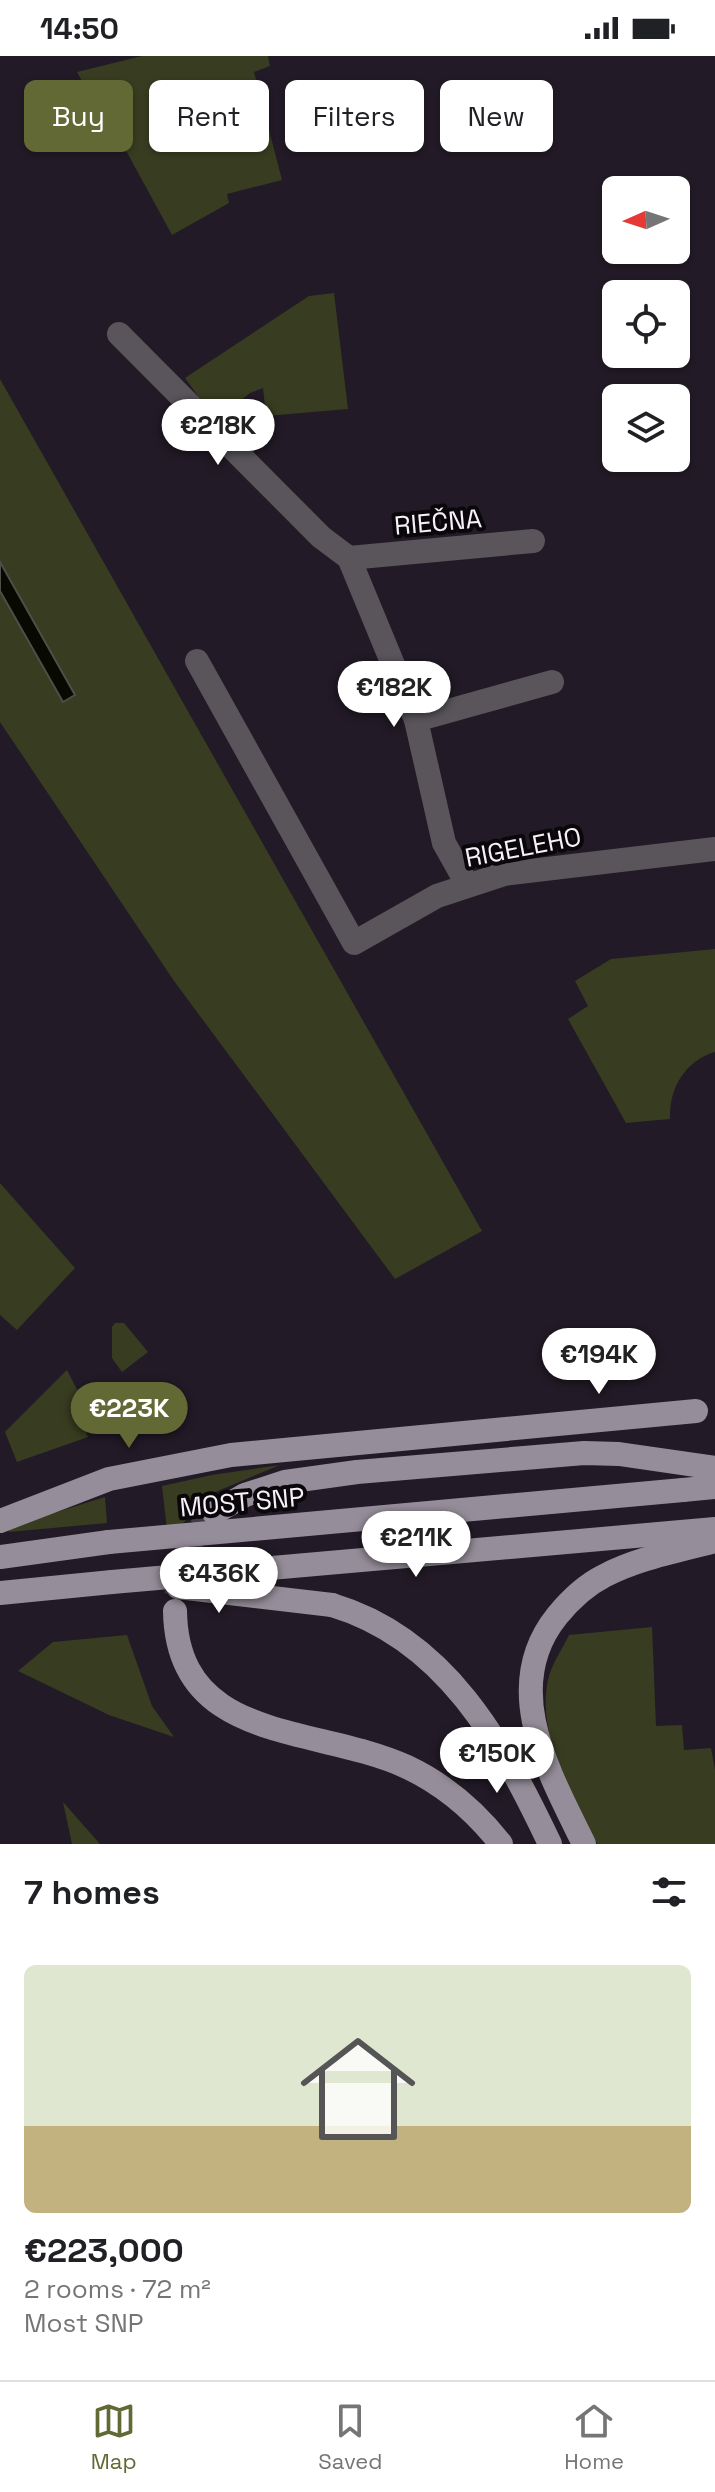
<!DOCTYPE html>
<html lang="en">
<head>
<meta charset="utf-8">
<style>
	:root { --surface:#fff; --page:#f2f2f2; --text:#202124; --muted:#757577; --line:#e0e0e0; --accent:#636935 }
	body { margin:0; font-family:"Space Grotesk",sans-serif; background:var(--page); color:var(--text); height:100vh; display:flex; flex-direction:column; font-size:30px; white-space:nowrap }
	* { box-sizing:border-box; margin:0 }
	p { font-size:26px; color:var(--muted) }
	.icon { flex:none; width:44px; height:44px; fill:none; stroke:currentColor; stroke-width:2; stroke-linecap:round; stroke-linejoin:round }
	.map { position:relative; height:1788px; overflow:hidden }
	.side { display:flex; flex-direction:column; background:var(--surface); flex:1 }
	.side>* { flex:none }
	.banner { position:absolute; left:24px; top:24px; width:668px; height:72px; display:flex; gap:16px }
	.needle { width:52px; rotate:267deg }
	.tools { position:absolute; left:602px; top:120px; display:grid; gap:16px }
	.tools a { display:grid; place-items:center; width:88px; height:88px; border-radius:12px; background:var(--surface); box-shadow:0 2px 6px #0004; font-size:40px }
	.price { position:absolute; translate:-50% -68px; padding:0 18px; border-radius:28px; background:#fff; color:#222; font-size:26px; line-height:52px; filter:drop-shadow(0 2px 4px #0008) }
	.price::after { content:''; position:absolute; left:50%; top:48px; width:24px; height:18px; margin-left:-12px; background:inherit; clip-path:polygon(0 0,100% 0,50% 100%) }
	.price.on { background:var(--accent); color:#fff }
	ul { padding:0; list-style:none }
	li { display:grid; align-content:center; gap:16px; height:424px; padding:0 24px }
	li span { display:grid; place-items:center; height:248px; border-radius:12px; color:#555 }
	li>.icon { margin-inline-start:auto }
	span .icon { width:144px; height:144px; fill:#fffc; stroke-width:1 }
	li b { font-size:34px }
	h2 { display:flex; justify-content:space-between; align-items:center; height:96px; padding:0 24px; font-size:34px }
	.chip { padding:0 28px; border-radius:12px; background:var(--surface); box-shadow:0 2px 6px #0004; font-size:28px; line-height:72px }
	.chip.on { background:var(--accent); color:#fff }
	.status { display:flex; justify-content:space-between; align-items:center; height:56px; padding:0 40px; background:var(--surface); direction:ltr }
	.status svg { height:22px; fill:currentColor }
	.tab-bar { display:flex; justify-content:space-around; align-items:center; height:112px; border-top:2px solid var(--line); background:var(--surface); font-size:22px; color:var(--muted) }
	.tab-bar a { display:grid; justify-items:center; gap:4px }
	.tab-bar .on { color:var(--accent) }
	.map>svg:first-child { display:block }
	.green { fill:#383c20 }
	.water { fill:#080900; stroke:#4f4e4a; stroke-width:2 }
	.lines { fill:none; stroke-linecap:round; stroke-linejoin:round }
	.major-tunnel { stroke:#423a46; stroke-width:24; stroke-dasharray:24 12; stroke-linecap:butt }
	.minor { stroke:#59555b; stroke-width:24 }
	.major { stroke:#958d99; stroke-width:24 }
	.major-bridge { stroke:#958d99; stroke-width:24 }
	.labels { text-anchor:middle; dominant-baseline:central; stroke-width:8; stroke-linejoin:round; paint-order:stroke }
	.street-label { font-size:26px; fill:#f6f0f8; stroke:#0a070b }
</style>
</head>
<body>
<div class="status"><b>14:50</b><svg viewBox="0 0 49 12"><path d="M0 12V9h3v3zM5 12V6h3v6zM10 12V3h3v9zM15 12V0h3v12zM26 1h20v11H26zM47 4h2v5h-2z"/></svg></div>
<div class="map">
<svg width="715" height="1788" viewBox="0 0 715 1788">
	<rect width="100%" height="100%" fill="#221a26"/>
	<g class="green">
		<path d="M142 0H268L270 10 254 16 282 124 227 138 229 147 172 179 105 56 92 62 75 31 83 27 77 16Z"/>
		<path d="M334 237 348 353 266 360 263 332 250 337 216 365 185 322 309 240Z"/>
		<path d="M0 323 482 1175 395 1223 174 925 0 666Z"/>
		<path d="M715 893V996C685 1005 669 1032 670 1063L626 1067 568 963 588 950 575 925 611 903Z"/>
		<path d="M0 1127 75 1212 17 1274 0 1259Z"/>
		<path d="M115 1267H124L148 1296 122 1316 112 1302V1271Z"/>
		<path d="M67 1314 84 1347 85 1358 79 1359 88 1381 17 1406 5 1376Z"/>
		<path d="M280 1409 213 1437 168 1482 162 1430 212 1419Z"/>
		<path d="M105 1441 107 1467 9 1476V1471Z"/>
		<path d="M652 1571 656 1670 682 1669 684 1694 711 1692 715 1714V1788H597C573 1740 536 1680 548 1624 551 1609 563 1592 569 1579Z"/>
		<path d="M127 1579 152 1650 174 1681 109 1659 18 1615 53 1586Z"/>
		<path d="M63 1746 100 1788H72Z"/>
	</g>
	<path class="water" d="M0 506 75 639 63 646 0 535Z"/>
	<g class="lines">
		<path class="major-tunnel" d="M176 1539C181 1505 188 1481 214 1457"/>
		<g class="minor">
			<path d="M119 278 321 481 349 502 416 664 444 787 467 828"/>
			<path d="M349 502 533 485"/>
			<path d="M197 605 354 887 437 840 504 818 715 793"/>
			<path d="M416 664 552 626"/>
		</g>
		<g class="major">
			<path d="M683 1434 715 1431"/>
			<path d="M214 1457 245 1439 285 1426 357 1416 584 1397 619 1398 715 1412"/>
			<path d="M0 1465 109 1423 231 1399 696 1355"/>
			<path d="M0 1501 109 1486"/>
			<path d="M0 1537 112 1526"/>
			<path d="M332 1549C446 1583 502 1687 550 1788"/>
			<path d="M175 1555C177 1688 316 1669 407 1711 443 1728 476 1756 501 1788"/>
			<path d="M584 1788C550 1718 499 1632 557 1560 570 1544 586 1529 604 1520 638 1502 678 1495 715 1485"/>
		</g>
		<g class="major-bridge">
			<path d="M109 1486 683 1434"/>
			<path d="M112 1526 715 1473"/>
			<path d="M178 1531 332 1549"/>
		</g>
	</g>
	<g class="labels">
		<g class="street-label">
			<text transform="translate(438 466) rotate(-5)">RIEČNA</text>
			<text transform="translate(523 791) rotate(-11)">RIGELEHO</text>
			<text transform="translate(242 1446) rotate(-5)">MOST SNP</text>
		</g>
	</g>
</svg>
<div class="tools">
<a><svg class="needle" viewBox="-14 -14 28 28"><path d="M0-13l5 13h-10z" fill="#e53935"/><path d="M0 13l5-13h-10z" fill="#757577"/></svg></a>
<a><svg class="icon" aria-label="locate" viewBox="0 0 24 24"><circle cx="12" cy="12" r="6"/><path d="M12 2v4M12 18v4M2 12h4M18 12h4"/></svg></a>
<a><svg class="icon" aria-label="layers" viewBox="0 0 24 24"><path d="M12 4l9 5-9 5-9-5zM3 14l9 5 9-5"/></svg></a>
</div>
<b class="price" style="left:218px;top:411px">€218K</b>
<b class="price" style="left:394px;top:673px">€182K</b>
<b class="price" style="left:599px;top:1340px">€194K</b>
<b class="price on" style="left:129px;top:1394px">€223K</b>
<b class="price" style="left:416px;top:1523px">€211K</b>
<b class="price" style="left:219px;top:1559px">€436K</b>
<b class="price" style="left:497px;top:1739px">€150K</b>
<div class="banner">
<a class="chip on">Buy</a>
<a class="chip">Rent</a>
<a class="chip">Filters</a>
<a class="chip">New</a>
</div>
</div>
<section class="side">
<h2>7 homes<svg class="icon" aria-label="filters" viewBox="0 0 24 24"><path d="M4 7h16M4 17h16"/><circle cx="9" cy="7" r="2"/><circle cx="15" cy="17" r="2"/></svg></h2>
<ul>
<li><span style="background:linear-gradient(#dfe7d0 65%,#c2b280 0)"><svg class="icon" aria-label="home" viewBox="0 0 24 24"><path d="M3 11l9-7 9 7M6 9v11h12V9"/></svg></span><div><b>€223,000</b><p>2 rooms · 72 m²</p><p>Most SNP</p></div></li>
</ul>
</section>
<nav class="tab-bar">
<a class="on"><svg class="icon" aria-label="map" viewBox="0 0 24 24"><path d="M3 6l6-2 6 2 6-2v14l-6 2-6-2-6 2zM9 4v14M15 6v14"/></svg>Map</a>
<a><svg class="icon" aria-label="saved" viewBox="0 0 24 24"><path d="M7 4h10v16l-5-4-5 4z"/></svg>Saved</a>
<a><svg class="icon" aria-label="home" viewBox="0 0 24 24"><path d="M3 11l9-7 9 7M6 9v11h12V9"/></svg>Home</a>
</nav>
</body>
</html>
